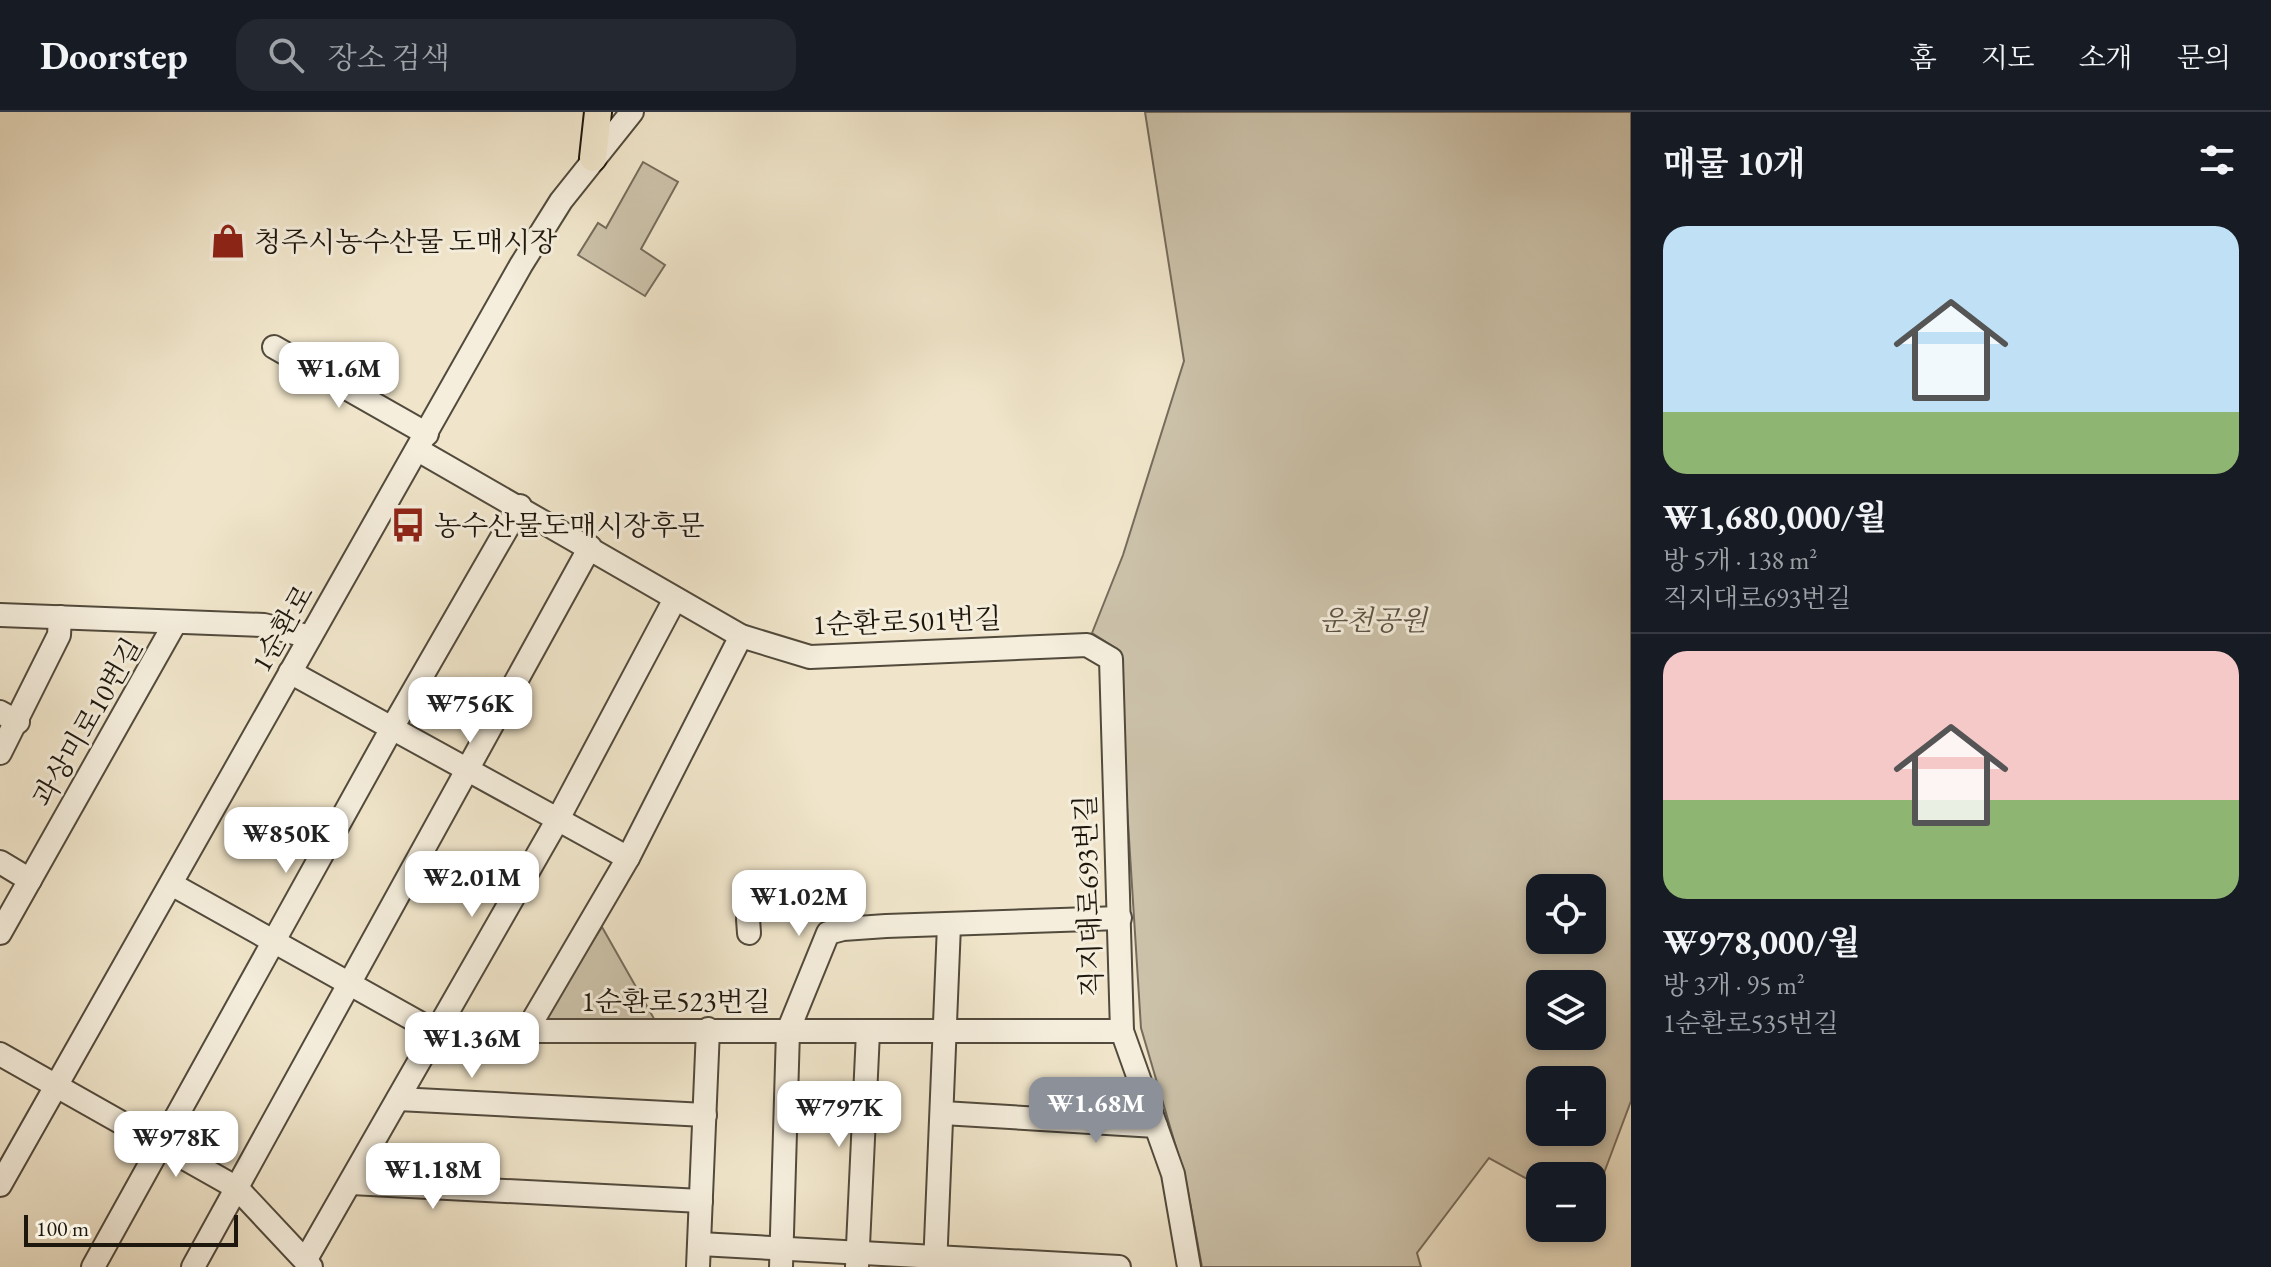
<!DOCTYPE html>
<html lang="ko">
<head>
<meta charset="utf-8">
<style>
	:root { --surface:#171b24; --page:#242831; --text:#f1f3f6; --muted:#9ea1a6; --line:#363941; --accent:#8c9099 }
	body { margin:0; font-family:"EB Garamond","Noto Serif KR",serif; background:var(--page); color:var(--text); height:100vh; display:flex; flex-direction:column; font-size:30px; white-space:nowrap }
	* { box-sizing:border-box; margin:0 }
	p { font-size:26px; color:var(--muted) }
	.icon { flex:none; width:44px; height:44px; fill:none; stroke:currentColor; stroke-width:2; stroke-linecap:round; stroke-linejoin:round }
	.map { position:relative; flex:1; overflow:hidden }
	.side { display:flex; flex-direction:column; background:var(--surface); width:640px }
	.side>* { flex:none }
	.buttons { position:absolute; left:1526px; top:762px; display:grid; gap:16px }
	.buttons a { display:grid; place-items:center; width:80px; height:80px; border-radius:16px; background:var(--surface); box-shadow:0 4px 12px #0003; font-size:40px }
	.scale { position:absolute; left:24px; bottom:20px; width:214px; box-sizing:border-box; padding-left:8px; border:4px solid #1e170d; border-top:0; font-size:22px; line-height:28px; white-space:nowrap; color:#1e170d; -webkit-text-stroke:6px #f5eedd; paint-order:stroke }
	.price { position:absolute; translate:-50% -68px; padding:0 18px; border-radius:16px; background:#fff; color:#222; font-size:26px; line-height:52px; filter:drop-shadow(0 2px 4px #0008) }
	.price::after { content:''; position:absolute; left:50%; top:48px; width:24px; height:18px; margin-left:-12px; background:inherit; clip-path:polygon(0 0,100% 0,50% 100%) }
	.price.on { background:var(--accent); color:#fff }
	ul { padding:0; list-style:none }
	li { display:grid; align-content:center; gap:16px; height:424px; padding:0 32px }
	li+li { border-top:2px solid var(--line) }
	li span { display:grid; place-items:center; height:248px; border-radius:24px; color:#555 }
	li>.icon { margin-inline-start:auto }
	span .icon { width:144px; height:144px; fill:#fffc; stroke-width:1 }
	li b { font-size:34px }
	h2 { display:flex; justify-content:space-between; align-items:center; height:96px; padding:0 32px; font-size:34px }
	header { display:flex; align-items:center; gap:48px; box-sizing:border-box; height:112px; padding:0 40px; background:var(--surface); border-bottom:2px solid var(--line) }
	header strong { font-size:38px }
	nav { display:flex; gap:44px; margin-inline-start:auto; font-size:28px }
	.search { width:560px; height:72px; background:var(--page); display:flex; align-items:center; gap:20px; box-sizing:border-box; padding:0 28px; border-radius:24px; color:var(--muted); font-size:30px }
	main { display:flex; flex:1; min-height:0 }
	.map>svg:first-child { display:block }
	.green { fill:#ccc2aa; stroke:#756c5c; stroke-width:2; fill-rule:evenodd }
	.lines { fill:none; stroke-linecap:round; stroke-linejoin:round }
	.minor-casing { stroke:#524a3c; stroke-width:26 }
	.major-casing { stroke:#1e170d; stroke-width:30 }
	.minor { stroke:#f5eedd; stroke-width:22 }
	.major { stroke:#f0e5ca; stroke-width:26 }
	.labels { text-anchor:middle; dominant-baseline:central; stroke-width:6; stroke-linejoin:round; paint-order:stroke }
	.poi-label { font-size:28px; fill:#1e170d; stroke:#f5eedd; text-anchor:start }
	.park-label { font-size:28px; font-style:italic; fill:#5b5344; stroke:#f5eedd }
	.street-label { font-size:28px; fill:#1e170d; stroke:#f5eedd }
</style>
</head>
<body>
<header>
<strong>Doorstep</strong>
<div class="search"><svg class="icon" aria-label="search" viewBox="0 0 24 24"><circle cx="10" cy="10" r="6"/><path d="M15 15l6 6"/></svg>장소 검색</div>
<nav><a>홈</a><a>지도</a><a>소개</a><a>문의</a></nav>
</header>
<main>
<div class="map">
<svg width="1631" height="1155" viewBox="0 0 1631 1155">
	<rect width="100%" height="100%" fill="#f0e5ca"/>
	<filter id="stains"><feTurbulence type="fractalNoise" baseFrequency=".0025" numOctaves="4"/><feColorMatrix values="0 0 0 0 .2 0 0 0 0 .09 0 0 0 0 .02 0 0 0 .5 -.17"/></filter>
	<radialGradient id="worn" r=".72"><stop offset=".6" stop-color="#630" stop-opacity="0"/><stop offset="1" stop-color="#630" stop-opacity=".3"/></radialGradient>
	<g class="green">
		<path d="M1145 0H1631V989L1592 1093V1064H1540V1074L1489 1046 1417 1141 1421 1155H1202L1186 1069 1141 916 1117 537 1092 521 1123 443 1184 249ZM1540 776H1592V828H1540ZM1540 872H1592V924H1540ZM1540 968H1592V1020H1540Z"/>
		<path d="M643 50 678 70 641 137 665 153 645 184 578 143 598 111 606 116Z"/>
		<path d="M602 815 657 912H548L545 901Z"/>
	</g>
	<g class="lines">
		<g class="minor-casing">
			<g id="minor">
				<path d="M274 235 427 322"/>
				<path d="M418 338 741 524 810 545 1087 533 1111 547 1122 919 1173 1062 1189 1155"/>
				<path d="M0 503 264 513 310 525"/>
				<path d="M290 560 628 746"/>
				<path d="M0 600 18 610"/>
				<path d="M0 641 59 523 60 505"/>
				<path d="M0 750 30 768"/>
				<path d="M173 773 434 919H1122"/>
				<path d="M748 807 749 821"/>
				<path d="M0 821 175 511"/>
				<path d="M526 920 628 746 741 524"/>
				<path d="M0 942 237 1076 311 1155"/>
				<path d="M398 987 705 1003"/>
				<path d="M943 1001 1156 1014"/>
				<path d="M351 1071 701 1089"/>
				<path d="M0 1073 521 153 561 89 632 0"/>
				<path d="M700 1132 1119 1155"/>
				<path d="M306 1147 558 707 675 487"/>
				<path d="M93 1155 392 616 520 394"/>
				<path d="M193 1155 590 435"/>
				<path d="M698 1155 708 917"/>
				<path d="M781 1155 788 919 828 821 843 817 886 814 1120 806"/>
				<path d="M857 1155 868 920"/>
				<path d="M935 1155 949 813"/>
			</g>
		</g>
		<g class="major-casing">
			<path id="major" d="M593 46 598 0"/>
		</g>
		<use href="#minor" class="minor"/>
		<use href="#major" class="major"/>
	</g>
	<defs>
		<g id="shop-bare" transform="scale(2.76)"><path d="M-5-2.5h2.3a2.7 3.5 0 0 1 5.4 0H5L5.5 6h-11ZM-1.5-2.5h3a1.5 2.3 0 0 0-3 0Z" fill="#8f2418" stroke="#f5eedd" stroke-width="2.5" paint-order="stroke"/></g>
		<g id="bus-bare" transform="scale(2.76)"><path d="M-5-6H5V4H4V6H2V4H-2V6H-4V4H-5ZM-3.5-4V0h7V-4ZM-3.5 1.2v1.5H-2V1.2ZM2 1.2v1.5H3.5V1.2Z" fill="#8f2418" stroke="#f5eedd" stroke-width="2.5" paint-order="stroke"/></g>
	</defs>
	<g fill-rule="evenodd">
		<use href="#shop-bare" x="228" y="129"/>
		<use href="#bus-bare" x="408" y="413"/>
	</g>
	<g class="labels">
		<g class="poi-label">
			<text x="254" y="129">청주시농수산물 도매시장</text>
			<text x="434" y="413">농수산물도매시장후문</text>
		</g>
		<g class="park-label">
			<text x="1373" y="508">운천공원</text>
		</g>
		<g class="street-label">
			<text transform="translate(907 509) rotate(-2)">1순환로501번길</text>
			<text transform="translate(282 516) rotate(-60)">1순환로</text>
			<text transform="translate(87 610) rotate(-60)">과상미로10번길</text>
			<text transform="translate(1088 784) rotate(-92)">직지대로693번길</text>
			<text x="676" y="889">1순환로523번길</text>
		</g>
	</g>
	<rect width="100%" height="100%" filter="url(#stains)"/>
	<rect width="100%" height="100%" fill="url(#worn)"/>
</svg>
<div class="buttons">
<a><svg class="icon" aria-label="locate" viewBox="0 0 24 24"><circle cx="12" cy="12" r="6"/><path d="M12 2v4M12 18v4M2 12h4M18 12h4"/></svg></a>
<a><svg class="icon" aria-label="layers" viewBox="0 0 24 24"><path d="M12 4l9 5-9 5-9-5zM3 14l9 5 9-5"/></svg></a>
<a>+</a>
<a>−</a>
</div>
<div class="scale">100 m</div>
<b class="price" style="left:339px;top:298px">₩1.6M</b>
<b class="price" style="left:470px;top:633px">₩756K</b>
<b class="price" style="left:286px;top:763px">₩850K</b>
<b class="price" style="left:472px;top:807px">₩2.01M</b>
<b class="price" style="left:799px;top:826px">₩1.02M</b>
<b class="price" style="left:472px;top:968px">₩1.36M</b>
<b class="price on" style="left:1096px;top:1033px">₩1.68M</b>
<b class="price" style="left:839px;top:1037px">₩797K</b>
<b class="price" style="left:176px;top:1067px">₩978K</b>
<b class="price" style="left:433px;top:1099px">₩1.18M</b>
</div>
<section class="side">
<h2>매물 10개<svg class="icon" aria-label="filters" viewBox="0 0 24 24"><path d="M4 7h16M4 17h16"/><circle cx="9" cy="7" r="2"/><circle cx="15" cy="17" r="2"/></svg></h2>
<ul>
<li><span style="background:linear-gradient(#bfe0f5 75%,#8fb573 0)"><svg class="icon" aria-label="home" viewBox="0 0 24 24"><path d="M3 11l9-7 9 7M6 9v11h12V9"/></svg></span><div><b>₩1,680,000/월</b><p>방 5개 · 138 m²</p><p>직지대로693번길</p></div></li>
<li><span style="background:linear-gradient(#f6c9c9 60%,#8fb573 0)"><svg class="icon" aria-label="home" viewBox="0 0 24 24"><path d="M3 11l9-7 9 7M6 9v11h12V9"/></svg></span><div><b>₩978,000/월</b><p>방 3개 · 95 m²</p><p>1순환로535번길</p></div></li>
</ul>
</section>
</main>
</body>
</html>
